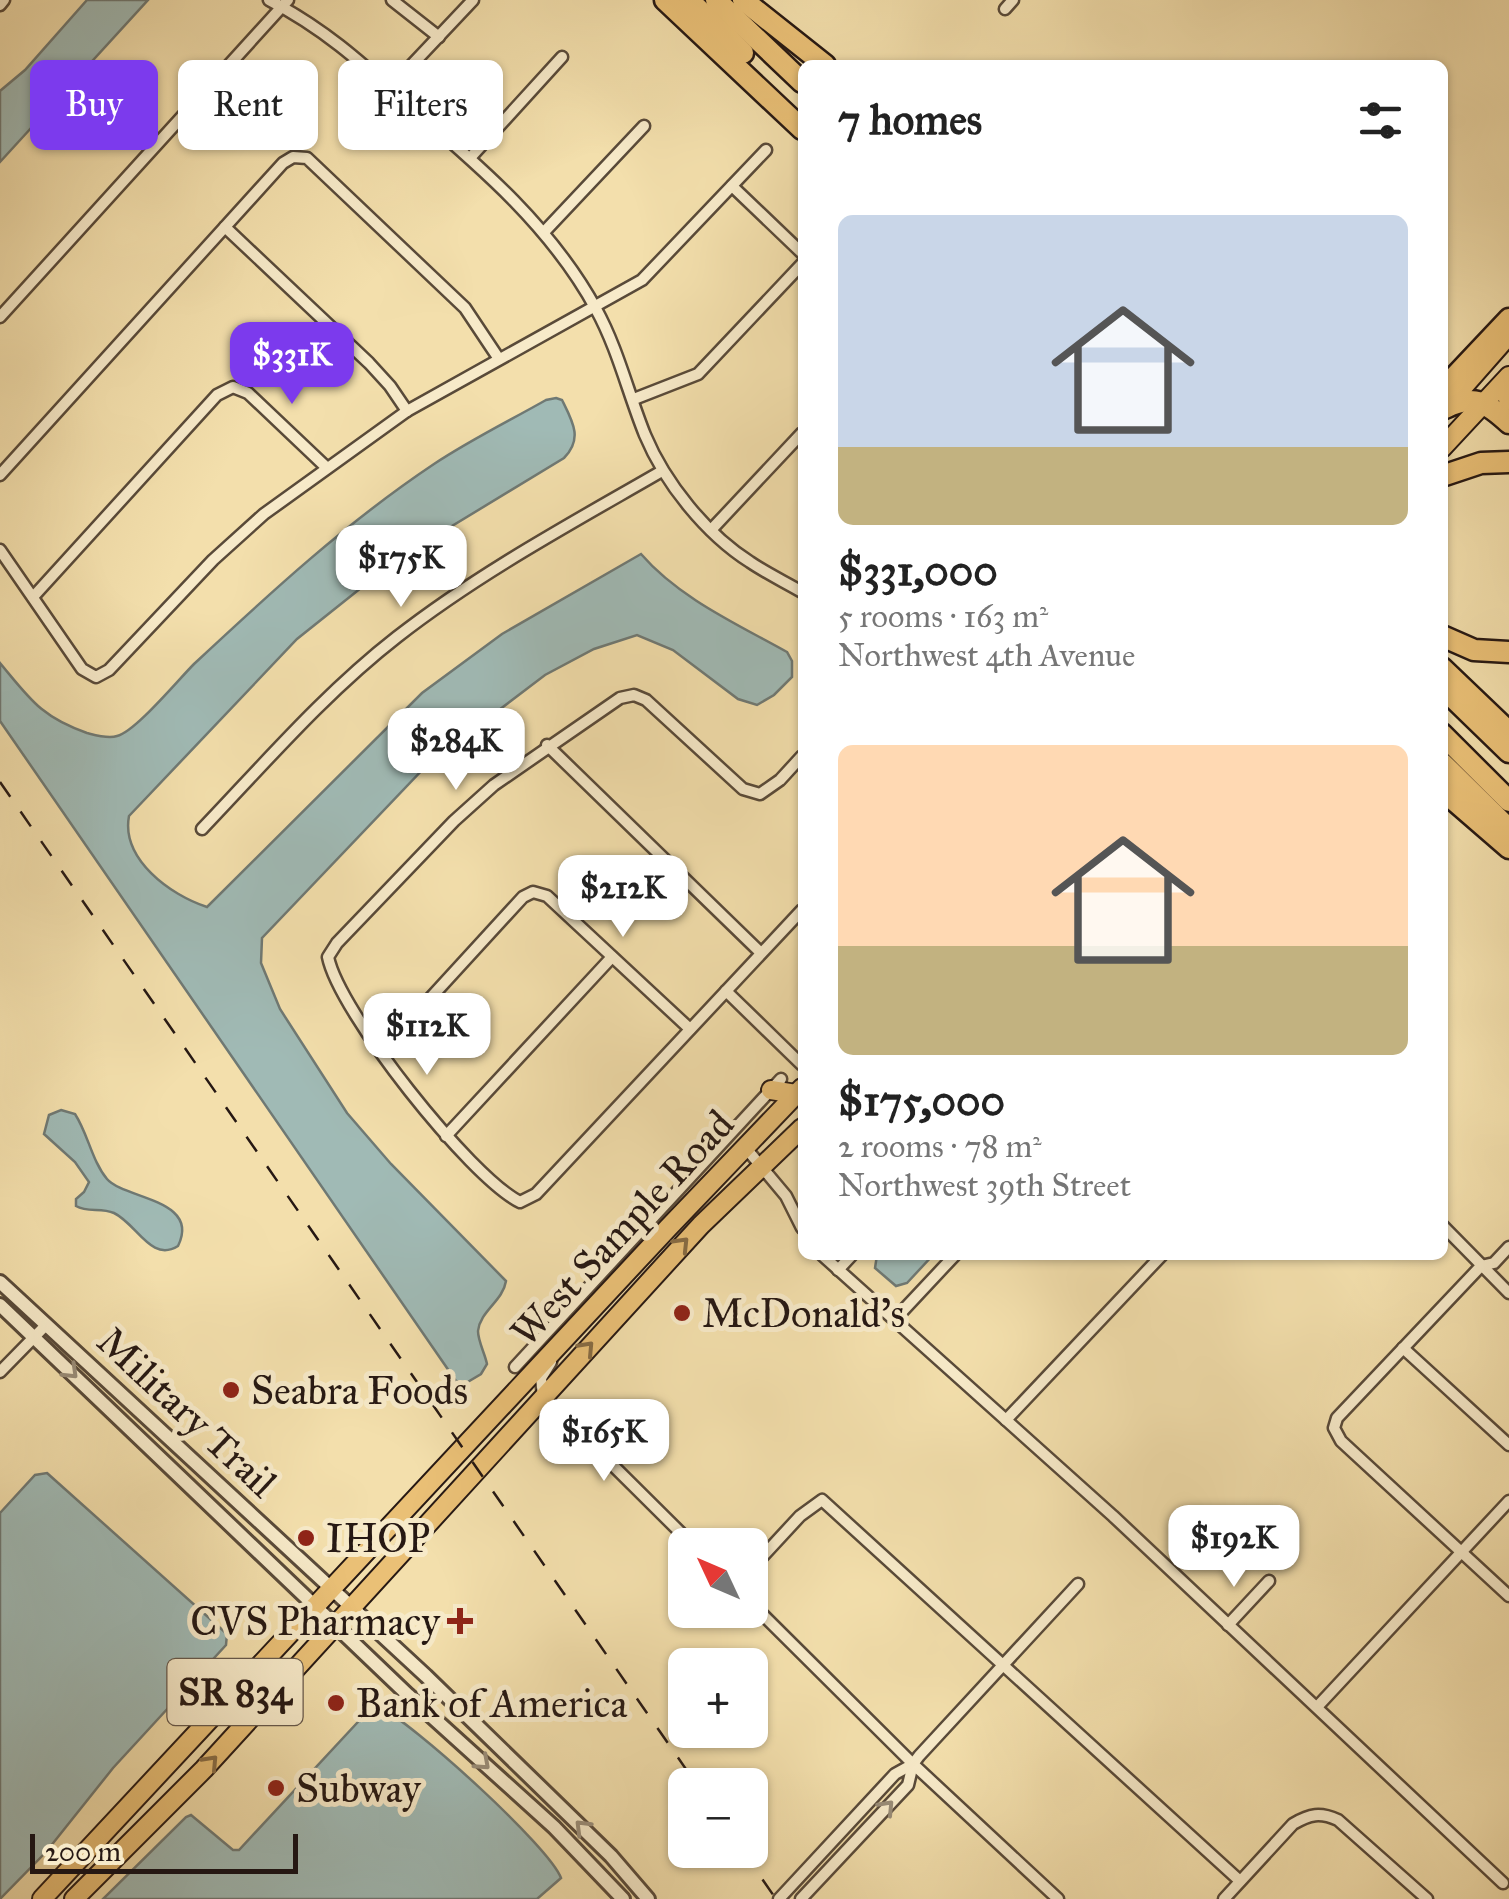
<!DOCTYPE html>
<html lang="en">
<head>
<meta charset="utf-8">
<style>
	:root { --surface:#fff; --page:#f6f6f6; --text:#222; --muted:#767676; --accent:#7c3aed }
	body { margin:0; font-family:"IM FELL Great Primer",serif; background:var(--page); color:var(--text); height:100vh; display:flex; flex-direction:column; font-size:38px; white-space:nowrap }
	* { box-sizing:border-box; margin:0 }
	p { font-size:32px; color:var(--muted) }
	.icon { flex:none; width:55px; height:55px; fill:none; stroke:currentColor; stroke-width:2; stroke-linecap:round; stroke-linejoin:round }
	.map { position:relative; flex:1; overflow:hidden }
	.side { position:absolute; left:798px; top:60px; width:650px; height:1200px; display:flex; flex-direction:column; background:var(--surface); border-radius:15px; box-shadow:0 2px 8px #0004 }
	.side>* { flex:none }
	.hud { position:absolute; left:30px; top:60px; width:618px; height:90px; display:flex; gap:20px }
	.needle { width:65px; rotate:314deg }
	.tools { position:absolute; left:668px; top:1528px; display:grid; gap:20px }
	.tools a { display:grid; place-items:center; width:100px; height:100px; border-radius:15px; background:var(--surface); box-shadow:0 2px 8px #0004; font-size:50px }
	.scale { position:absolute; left:30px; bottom:25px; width:268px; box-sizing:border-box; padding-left:10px; border:5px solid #261813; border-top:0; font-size:28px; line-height:35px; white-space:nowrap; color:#261813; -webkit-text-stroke:8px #f7eac9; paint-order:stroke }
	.price { position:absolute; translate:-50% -85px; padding:0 22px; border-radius:20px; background:#fff; color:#222; font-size:32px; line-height:65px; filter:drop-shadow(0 2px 5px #0008) }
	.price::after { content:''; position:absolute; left:50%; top:60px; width:30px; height:22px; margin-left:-15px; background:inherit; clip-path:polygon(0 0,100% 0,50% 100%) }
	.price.current { background:var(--accent); color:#fff }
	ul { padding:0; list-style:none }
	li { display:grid; align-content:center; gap:20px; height:530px; padding:0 40px }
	li span { display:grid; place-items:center; height:310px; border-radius:15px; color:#555 }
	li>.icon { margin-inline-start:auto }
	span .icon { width:180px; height:180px; fill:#fffc; stroke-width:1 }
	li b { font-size:42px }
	h2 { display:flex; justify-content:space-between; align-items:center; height:120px; padding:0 40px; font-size:42px }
	.tag { padding:0 35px; border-radius:15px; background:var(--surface); box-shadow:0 2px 8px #0004; font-size:35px; line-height:90px }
	.tag.current { background:var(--accent); color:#fff }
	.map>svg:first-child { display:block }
	.water { fill:#a0bab5; stroke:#6f7974; stroke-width:2.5 }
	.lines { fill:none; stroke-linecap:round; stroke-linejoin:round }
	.minor-casing { stroke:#594a39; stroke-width:15 }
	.tertiary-casing { stroke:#594a39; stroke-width:18 }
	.primary-casing { stroke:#261813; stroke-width:22 }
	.motorway-casing { stroke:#261813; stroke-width:25 }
	.minor { stroke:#f7eac9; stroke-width:10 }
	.tertiary { stroke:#f7eac9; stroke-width:12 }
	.primary { stroke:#eac076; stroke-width:18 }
	.motorway { stroke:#eac076; stroke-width:20 }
	.rail { stroke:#261813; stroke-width:2.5; stroke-dasharray:18 18; stroke-linecap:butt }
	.oneway { stroke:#886c44 }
	.oneway2 { stroke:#998c77 }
	.poi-dot { fill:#8f2418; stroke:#f7eac9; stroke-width:4 }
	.labels { text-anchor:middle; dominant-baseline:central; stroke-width:10; stroke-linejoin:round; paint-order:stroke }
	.shield { fill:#f7eac9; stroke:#65574a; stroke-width:2.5 }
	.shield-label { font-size:38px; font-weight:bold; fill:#261813 }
	.street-label { font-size:40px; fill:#261813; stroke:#f7eac9 }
	.poi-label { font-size:40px; fill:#261813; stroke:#f7eac9; text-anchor:start }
</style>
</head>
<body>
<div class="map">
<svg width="1509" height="1899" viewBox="0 0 1509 1899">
	<rect width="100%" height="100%" fill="#f3dfac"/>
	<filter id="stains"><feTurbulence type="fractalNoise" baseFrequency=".002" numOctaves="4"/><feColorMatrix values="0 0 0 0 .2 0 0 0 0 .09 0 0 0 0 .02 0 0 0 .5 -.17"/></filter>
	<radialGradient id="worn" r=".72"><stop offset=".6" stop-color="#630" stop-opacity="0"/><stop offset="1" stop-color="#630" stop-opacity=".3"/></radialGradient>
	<g class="water">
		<path d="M87 0H148L0 162V91L25 70Z"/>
		<path d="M556 398 562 400C573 422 583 439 564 458L396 560 297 639 129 816C121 859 170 895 207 907L422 693 502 634 641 554C679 598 737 624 787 652L792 661V677L774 695 757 705 738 699 673 650 637 635 594 649 545 675 428 764 262 938 261 963 280 1009 347 1113 391 1164 506 1281C503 1301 480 1311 478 1331 478 1341 485 1354 487 1364L481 1374 466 1383 456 1381 0 721V663C30 699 41 717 87 733 95 735 108 739 117 736 135 732 178 680 194 664 270 593 347 522 434 464 470 440 509 421 546 400Z"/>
		<path d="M61 1110 75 1114C88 1134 92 1161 107 1179 124 1199 201 1199 178 1246 151 1263 137 1224 114 1213 101 1207 88 1213 76 1206V1199L84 1192 89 1182 75 1162 44 1134 49 1115Z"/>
		<path d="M877 1255H933L907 1283 896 1286 875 1268Z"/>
		<path d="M47 1473 227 1634 226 1645 113 1768 46 1852 0 1899V1513L35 1475Z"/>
		<path d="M378 1706C412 1722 550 1847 561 1878L537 1899H103L186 1817 191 1815 233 1850H239L370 1709Z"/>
	</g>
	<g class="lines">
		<g class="minor-casing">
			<g id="minor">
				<path d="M269 0C327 30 365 66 413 109 482 168 552 228 596 309 618 349 628 393 645 435 665 483 706 534 750 562 766 573 785 582 802 592"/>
				<path d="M392 0 439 37"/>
				<path d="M0 5 4 0"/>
				<path d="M1005 9 1013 0"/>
				<path d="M390 88 473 0"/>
				<path d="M470 158 562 57"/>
				<path d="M732 186 802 253"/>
				<path d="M225 227 369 363 390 386 407 411"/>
				<path d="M545 231 644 126"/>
				<path d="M0 317 288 0"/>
				<path d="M634 399 698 374 802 264"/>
				<path d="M0 475 283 163 293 157 307 158 465 308 499 359"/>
				<path d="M711 530 802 433"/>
				<path d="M0 550 82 669 96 677 109 670 213 560 264 514 407 411 642 280 766 150"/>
				<path d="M33 597 217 395 233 387 248 393 326 467"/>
				<path d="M547 745 761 953"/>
				<path d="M802 756 780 780 760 794 743 789 646 700 634 695 620 698 494 785 454 821 337 943 328 957C339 1012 470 1177 520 1202L536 1194 802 910"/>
				<path d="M202 829C265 763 325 693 397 637 479 573 572 523 662 471"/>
				<path d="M726 991 802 1065"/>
				<path d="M381 1052 523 897 533 892 547 896 690 1029"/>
				<path d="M446 1136 612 957"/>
				<path d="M745 1147 786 1196 802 1228"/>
				<path d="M1442 1225 1509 1293"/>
				<path d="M1509 1247 1494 1263 1481 1266 1337 1418 1334 1428 1341 1441 1509 1596"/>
				<path d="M822 1255 1113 1516 1503 1883"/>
				<path d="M838 1270 852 1255"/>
				<path d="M896 1318 955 1255"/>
				<path d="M1403 1348 1509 1445"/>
				<path d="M551 1362 541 1378 543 1396 693 1545"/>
				<path d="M515 1367 781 1079"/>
				<path d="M0 1372 46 1325"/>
				<path d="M1006 1420 1162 1255"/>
				<path d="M750 1570 800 1516 822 1500 1240 1881"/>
				<path d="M750 1602 913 1764 1058 1899"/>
				<path d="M1228 1625 1269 1581"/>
				<path d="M1317 1707 1509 1501"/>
				<path d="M779 1899 895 1774 913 1764"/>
				<path d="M801 1899 908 1785 913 1764 919 1756 1078 1584"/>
				<path d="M1224 1899 1293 1824C1310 1814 1320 1812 1338 1820L1427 1899"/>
			</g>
		</g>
		<g class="tertiary-casing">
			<g id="tertiary">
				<path d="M0 1282 426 1676 611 1856 648 1899"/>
				<path d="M0 1305 408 1695 554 1827 623 1899"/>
			</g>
		</g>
		<g class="primary-casing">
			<g id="primary">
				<path d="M1443 410 1509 335"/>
				<path d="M1442 448 1509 376"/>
				<path d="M771 1090 796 1094"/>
				<path d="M42 1899 668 1228 802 1088"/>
				<path d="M74 1899 204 1769 701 1225 802 1128"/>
			</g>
		</g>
		<g class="motorway-casing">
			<g id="motorway">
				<path d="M665 0 802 129"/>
				<path d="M689 0 743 53"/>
				<path d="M716 0 802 82"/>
				<path d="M743 0 825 65"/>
				<path d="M1509 381V400"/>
				<path d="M1442 390 1509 319"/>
				<path d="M1445 408C1474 393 1487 403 1509 423"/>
				<path d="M1442 476 1481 463 1509 462"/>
				<path d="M1442 636 1474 650 1509 652"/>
				<path d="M1442 668 1509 732"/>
				<path d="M1442 687 1509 752"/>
				<path d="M1442 734 1509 801"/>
				<path d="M1442 763 1509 829"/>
				<path d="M1442 790 1509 848"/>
			</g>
		</g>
		<use href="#minor" class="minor"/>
		<use href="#tertiary" class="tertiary"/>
		<use href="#primary" class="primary"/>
		<use href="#motorway" class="motorway"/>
		<g class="rail">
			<path d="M0 782 697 1785"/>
			<path d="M742 1850 776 1899"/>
		</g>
	</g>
	<defs><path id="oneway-chevron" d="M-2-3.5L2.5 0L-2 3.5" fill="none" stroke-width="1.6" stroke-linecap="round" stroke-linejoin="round" transform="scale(2.5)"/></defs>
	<g class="oneway">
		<use href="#oneway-chevron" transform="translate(682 1244) rotate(-46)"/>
		<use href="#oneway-chevron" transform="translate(587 1348) rotate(-47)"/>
		<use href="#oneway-chevron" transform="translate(211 1762) rotate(-47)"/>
	</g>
	<g class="oneway2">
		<use href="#oneway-chevron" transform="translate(71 1372) rotate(44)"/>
		<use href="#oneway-chevron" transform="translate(483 1763) rotate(42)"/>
		<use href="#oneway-chevron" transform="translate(887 1807) rotate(-47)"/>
		<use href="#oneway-chevron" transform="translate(582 1827) rotate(-135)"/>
	</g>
	<g class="poi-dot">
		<circle cx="682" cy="1313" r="10"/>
		<circle cx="231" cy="1390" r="10"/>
		<circle cx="306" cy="1538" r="10"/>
		<path d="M455 1606h10v10h10v10h-10v10h-10v-10h-10v-10h10z"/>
		<circle cx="336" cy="1703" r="10"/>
		<circle cx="276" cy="1788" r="10"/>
	</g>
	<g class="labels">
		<rect class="shield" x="167.5" y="1659" width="135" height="66" rx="8"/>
		<g class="shield-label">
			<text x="235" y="1692">SR 834</text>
		</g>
		<g class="street-label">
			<text transform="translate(622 1228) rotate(-47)">West Sample Road</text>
			<text transform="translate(187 1412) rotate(43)">Military Trail</text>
		</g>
		<g class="poi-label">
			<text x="702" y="1313">McDonald's</text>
			<text x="251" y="1390">Seabra Foods</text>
			<text x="326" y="1538">IHOP</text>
			<text x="440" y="1621" text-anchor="end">CVS Pharmacy</text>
			<text x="356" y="1703">Bank of America</text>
			<text x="296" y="1788">Subway</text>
		</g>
	</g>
	<rect width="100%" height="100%" filter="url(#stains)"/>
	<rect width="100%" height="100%" fill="url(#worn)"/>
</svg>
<div class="tools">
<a><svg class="needle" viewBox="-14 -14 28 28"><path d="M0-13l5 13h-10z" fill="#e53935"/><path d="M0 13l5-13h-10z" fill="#767676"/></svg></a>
<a>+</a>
<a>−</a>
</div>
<div class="scale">200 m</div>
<b class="price current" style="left:292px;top:407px">$331K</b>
<b class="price" style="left:401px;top:610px">$175K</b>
<b class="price" style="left:456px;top:793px">$284K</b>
<b class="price" style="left:623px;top:940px">$212K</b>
<b class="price" style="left:427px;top:1078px">$112K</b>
<b class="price" style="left:604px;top:1484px">$165K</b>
<b class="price" style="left:1234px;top:1590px">$192K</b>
<div class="hud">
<a class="tag current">Buy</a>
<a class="tag">Rent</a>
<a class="tag">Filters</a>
</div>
<section class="side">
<h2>7 homes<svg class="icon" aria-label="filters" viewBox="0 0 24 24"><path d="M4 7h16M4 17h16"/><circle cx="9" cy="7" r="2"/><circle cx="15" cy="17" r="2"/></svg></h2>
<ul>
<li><span style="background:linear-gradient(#c9d6e8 75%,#c2b280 0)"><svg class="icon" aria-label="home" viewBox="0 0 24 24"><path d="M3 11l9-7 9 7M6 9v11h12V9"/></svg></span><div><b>$331,000</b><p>5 rooms · 163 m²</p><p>Northwest 4th Avenue</p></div></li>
<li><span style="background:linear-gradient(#ffd9b3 65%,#c2b280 0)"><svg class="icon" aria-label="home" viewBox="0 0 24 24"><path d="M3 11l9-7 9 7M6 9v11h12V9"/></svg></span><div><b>$175,000</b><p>2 rooms · 78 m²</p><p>Northwest 39th Street</p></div></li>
</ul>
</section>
</div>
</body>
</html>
